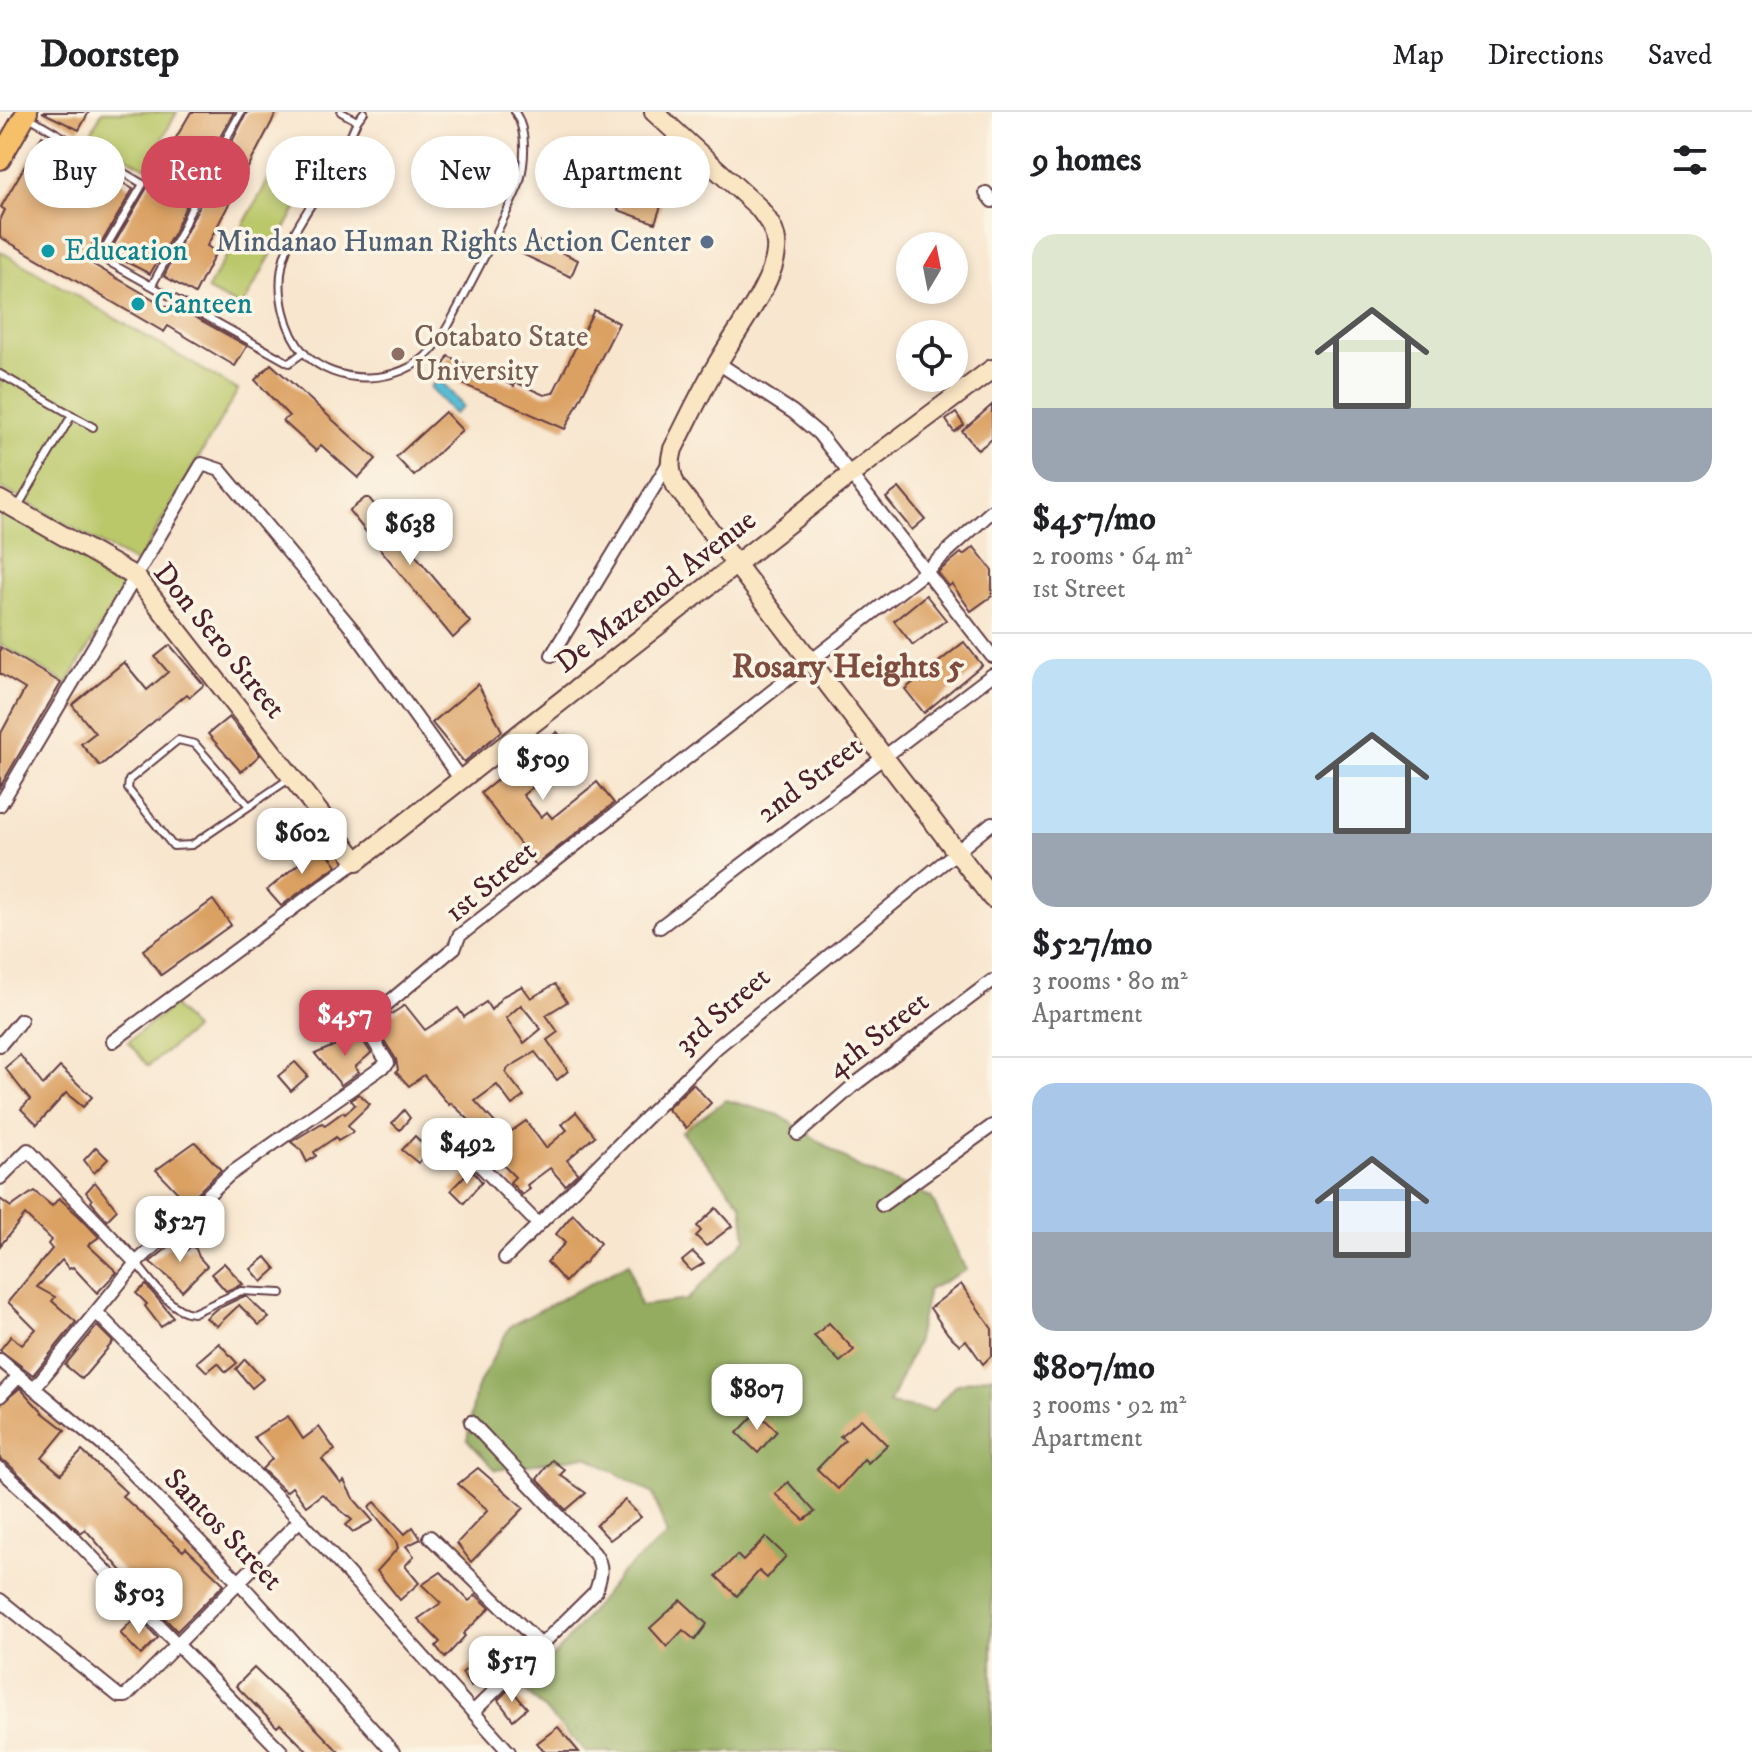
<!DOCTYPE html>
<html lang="en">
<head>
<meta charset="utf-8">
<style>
	:root { --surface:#fff; --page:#f2f2f2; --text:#202124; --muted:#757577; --line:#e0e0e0; --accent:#d1495b }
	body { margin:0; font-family:"IM FELL DW Pica",serif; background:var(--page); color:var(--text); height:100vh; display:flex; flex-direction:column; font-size:30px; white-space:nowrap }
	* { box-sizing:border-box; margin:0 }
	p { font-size:26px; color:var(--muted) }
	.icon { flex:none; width:44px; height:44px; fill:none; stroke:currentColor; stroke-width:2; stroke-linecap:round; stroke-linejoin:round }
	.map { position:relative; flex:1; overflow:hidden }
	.drawer { display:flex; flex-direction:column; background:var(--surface); width:760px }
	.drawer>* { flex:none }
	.banner { position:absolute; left:24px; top:24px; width:760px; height:72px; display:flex; gap:16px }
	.needle { width:52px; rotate:10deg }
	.controls { position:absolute; left:896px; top:120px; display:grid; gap:16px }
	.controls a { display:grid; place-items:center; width:72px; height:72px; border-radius:50%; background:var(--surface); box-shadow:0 4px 12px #0003; font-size:40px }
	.price { position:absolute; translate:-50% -68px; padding:0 18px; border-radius:16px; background:#fff; color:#222; font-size:26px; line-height:52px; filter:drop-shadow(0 2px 4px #0008) }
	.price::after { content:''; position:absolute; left:50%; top:48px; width:24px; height:18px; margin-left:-12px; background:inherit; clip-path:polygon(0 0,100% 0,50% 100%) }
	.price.selected { background:var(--accent); color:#fff }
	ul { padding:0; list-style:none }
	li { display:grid; align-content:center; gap:16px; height:424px; padding:0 40px }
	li+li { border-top:2px solid var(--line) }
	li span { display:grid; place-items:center; height:248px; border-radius:24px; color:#555 }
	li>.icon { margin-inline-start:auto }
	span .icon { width:144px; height:144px; fill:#fffc; stroke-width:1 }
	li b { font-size:34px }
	h2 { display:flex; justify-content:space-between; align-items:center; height:96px; padding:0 40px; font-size:34px }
	.pill { padding:0 28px; border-radius:36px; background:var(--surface); box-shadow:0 4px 12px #0003; font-size:28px; line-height:72px }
	.pill.selected { background:var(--accent); color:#fff }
	header { display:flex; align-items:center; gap:48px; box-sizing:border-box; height:112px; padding:0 40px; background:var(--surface); border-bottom:2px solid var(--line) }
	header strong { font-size:38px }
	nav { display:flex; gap:44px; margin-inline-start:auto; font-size:28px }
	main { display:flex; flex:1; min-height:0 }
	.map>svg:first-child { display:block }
	.green { fill:#bac86b; stroke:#82744b; stroke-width:2 }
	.forest { fill:#93ac5f; stroke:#6e6645; stroke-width:2 }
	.water { fill:#55bcd3; stroke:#506e7f; stroke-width:2 }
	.building { fill:#dba164; fill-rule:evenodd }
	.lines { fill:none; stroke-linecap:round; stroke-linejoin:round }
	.lane-casing { stroke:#643d44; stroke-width:10 }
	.street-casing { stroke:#643d44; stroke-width:16 }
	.secondary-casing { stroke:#643d44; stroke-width:22 }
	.primary-casing { stroke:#643d44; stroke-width:24 }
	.lane { stroke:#fff; stroke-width:6 }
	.street { stroke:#fff; stroke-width:12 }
	.secondary { stroke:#fbe6c4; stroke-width:18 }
	.primary { stroke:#f6c06b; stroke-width:20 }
	.service-dot { fill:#5c6f8a; stroke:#fcf5e5; stroke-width:3 }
	.culture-dot { fill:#0f9aa8; stroke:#fcf5e5; stroke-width:3 }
	.education-dot { fill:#8d6e63; stroke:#fcf5e5; stroke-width:3 }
	.labels { text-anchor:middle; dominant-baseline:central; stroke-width:7; stroke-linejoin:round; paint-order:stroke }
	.service-label { font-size:30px; fill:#4e5e75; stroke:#fcf5e5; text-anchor:end }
	.culture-label { font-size:30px; fill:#0d838f; stroke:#fcf5e5; text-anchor:start }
	.education-label { font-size:30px; fill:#785e54; stroke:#fcf5e5; text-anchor:start }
	.street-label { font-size:30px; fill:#4a1f2b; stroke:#fcf5e5 }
	.quarter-label { font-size:34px; font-weight:bold; fill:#7d4c3f; stroke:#fcf5e5 }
</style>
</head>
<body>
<header>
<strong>Doorstep</strong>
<nav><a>Map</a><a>Directions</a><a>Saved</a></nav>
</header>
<main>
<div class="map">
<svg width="992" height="1640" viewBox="0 0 992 1640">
	<rect width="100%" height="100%" fill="#fcf5e5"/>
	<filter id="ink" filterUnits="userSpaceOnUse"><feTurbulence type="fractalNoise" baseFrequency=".0125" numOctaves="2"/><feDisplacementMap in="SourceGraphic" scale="16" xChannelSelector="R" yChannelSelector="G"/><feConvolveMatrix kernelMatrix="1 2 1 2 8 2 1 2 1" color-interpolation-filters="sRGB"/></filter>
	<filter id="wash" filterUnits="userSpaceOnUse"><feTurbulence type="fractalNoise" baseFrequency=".006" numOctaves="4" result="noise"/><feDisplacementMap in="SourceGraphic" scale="32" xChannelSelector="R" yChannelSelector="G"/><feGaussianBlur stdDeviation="1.8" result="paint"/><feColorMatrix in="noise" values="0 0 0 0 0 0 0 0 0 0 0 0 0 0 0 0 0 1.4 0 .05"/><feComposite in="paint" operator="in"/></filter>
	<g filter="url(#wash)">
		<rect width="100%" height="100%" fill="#f8e6cf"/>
		<g class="green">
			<path d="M102 0H177L146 56 89 24Z"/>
			<path d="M285 38 318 56 242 196 207 178Z"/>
			<path d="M0 139 238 278 137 452 0 375Z"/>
			<path d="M0 397 127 470 67 572 0 532Z"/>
			<path d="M173 893 194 917 148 954 128 930Z"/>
		</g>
		<path class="forest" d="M726 988 779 1003 860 1056 931 1085 966 1158 928 1178 916 1232 889 1292 933 1299 955 1273 992 1263V1640H586L520 1573 557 1541 620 1463 667 1423 653 1382 586 1344 496 1358 467 1328 476 1277 510 1214 629 1151 640 1194 687 1188 746 1127 742 1093 681 1020Z"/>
		<path class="water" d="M439 267 463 294 454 302 430 275Z"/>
		<g id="blocks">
			<g class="building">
				<path d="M42 0H89L79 18Z"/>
				<path d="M191 0H234L200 61 175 119 150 162 109 141Z"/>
				<path d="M247 0H277L207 134 216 140 195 182 164 164Z"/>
				<path d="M42 24 133 77 99 135 92 132 84 147 179 202 182 198 247 234 235 254 168 214 164 220 0 125V108L5 98 1 95Z"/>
				<path d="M631 61 668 74 655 111 618 98Z"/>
				<path d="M529 125 578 148 571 165 522 142Z"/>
				<path d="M594 198 619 211 565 317 440 262 448 244 514 274 515 270 544 283 553 281Z"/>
				<path d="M271 252 376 347 358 366 321 333 316 339 283 309 289 304 255 268Z"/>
				<path d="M992 293V327L978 338 962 319Z"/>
				<path d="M445 300 462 318 414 364 396 345Z"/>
				<path d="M956 301 964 313 954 320 946 308Z"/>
				<path d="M899 376 925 407 912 418 886 386Z"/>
				<path d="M365 386H369L470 510 453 526 349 399Z"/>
				<path d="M974 435 992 458V484L971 499 952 472 949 474 938 460 961 441 963 443Z"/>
				<path d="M926 483 946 508 913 533 894 509Z"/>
				<path d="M964 530 982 553 924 601 905 577Z"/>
				<path d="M170 533 204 573 190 585 187 582 100 654 81 632 95 621 72 593 124 550 147 578 168 560 155 545Z"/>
				<path d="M0 535 61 571 0 675V623L25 577 0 562Z"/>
				<path d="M478 572 502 619 464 650 432 611Z"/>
				<path d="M229 605 260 643 241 660 208 622Z"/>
				<path d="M557 620 575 641 523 683 541 705 547 700 552 706 597 670 614 691 536 753 481 681Z"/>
				<path d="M321 733 337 753 281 794 267 778Z"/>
				<path d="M213 788 231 813 161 863 143 838Z"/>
				<path d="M555 872 567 890 546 903 558 920 547 928 568 959 557 968 535 940 508 956 506 961 524 984 512 993 497 973 475 989 506 1023 526 1009 546 1036 567 1018 562 1012 576 1000 595 1024 567 1048 578 1061 565 1073 550 1056 527 1073 530 1077 522 1083 510 1070 515 1065 489 1039 496 1033 451 991 449 993 424 963 409 974 396 960 398 958 396 947 376 916 388 911 387 905 405 893 425 918 458 896 464 905 486 890 491 898 503 884 522 874 531 886ZM521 893 541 917 524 931 506 906Z"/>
				<path d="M356 887 365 899 347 919 334 904Z"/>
				<path d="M359 923 371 941 355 955 359 960 341 973 315 942Z"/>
				<path d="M20 943 43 973 60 955 92 985 83 995 66 981 37 1013 21 997 30 988 5 956Z"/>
				<path d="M295 950 308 964 291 979 278 964Z"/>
				<path d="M693 972 711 991 686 1016 667 997Z"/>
				<path d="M359 982 370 992 348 1013 353 1020 338 1029 336 1025 314 1040 316 1044 307 1050 301 1038 291 1030 322 1011 325 1013 343 1000 345 1002 355 993 351 988Z"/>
				<path d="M404 998 410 1006 400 1018 392 1011Z"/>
				<path d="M415 1024 430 1039 418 1051 402 1038Z"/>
				<path d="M195 1030 221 1058 185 1093 177 1085 180 1083 156 1058Z"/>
				<path d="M96 1035 108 1047 94 1061 84 1048Z"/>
				<path d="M471 1057 482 1070 464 1091 451 1078Z"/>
				<path d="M95 1070 117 1098 107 1108 91 1090 92 1088 86 1080Z"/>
				<path d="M34 1079 52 1094 59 1086 80 1105 99 1125 88 1133 117 1160 97 1181 73 1155 69 1157 62 1148 37 1175 55 1185 52 1189 76 1210 33 1263 0 1238 11 1224 22 1233 36 1218 8 1190 52 1137 48 1132 51 1128 25 1103 0 1134V1087L11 1095Z"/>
				<path d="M716 1096 732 1114 706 1134 696 1124 701 1119 697 1114Z"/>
				<path d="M573 1102 600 1131 584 1152 583 1151 565 1170 547 1150 565 1131 556 1122Z"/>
				<path d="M177 1128 186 1139 191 1134 196 1137 199 1145 207 1154 182 1179 173 1169 150 1150Z"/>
				<path d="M693 1140 704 1151 691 1159 682 1149Z"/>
				<path d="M266 1145 276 1157 262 1170 251 1157Z"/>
				<path d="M224 1151 243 1172 226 1179 211 1162Z"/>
				<path d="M961 1172 992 1217V1243L983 1252 966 1228 960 1233 948 1222 930 1196Z"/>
				<path d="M146 1173 173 1205 161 1215 145 1194 147 1192 136 1181Z"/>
				<path d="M242 1185H247L269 1206 259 1213 239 1193 217 1214 206 1206 215 1198Z"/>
				<path d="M829 1211 854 1238 840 1250 814 1224Z"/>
				<path d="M97 1214 113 1230 82 1267 65 1253Z"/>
				<path d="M219 1231 237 1251 226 1260 218 1251 207 1260 197 1250Z"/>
				<path d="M245 1247 263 1267 252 1276 236 1257Z"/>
				<path d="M20 1276 43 1301 65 1318 42 1346 61 1362 82 1339 126 1380 122 1384 183 1439 186 1436 224 1472 177 1519 141 1482 144 1478 121 1458 85 1417 81 1421 6 1350 0 1348V1293Z"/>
				<path d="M757 1300 777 1319 758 1341 737 1321Z"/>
				<path d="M288 1304 303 1327 319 1315 335 1338 322 1347 341 1372 344 1369 353 1386 373 1409 353 1420 346 1413 352 1408 322 1382 306 1394 292 1375 286 1380 262 1357 272 1347 254 1325Z"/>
				<path d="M861 1307 887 1333 868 1351 864 1347 838 1377 817 1357 845 1328 840 1324Z"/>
				<path d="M552 1348 565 1358 560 1363 586 1381 566 1398 537 1367Z"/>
				<path d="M478 1356 524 1396 471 1450 457 1431 488 1398 458 1372Z"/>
				<path d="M788 1370 815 1400 804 1408 775 1382Z"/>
				<path d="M625 1388 641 1405 610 1428 596 1413Z"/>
				<path d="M375 1390 405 1422 413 1415 421 1427 406 1434 414 1444 405 1454 419 1471 400 1488 377 1459 398 1436 396 1429 369 1395Z"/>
				<path d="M766 1425 786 1444 767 1466 759 1459 737 1484 716 1464 737 1443 743 1449Z"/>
				<path d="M441 1460 469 1489 476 1483 490 1496 463 1522 465 1524 445 1546 436 1534 440 1530 418 1507 441 1491 422 1473Z"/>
				<path d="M681 1488 707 1512 695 1528 683 1518 667 1535 650 1516Z"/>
				<path d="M137 1504 158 1526 141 1543 120 1521Z"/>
				<path d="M475 1550 484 1561 471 1574 462 1561Z"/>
				<path d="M254 1556 301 1601 339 1640H308L280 1612 277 1615 236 1574Z"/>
				<path d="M510 1576 527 1596 513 1608 498 1588Z"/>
				<path d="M558 1615 579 1640H545L537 1631Z"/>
			</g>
		</g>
	</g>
	<g filter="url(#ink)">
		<use href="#blocks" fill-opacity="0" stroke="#643d44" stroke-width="2"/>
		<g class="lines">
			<g class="lane-casing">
				<g id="lane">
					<path d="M341 0 357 9 364 0"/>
					<path d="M29 5 143 72 100 145 289 251 304 240"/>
					<path d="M357 9C348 30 338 49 326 69 311 95 287 124 282 155 277 182 285 220 304 241 336 275 400 273 431 239 445 223 455 201 465 182 484 146 503 110 519 73 525 51 528 20 515 0"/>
					<path d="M152 173 180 122 206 63 241 0"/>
					<path d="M0 262 93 315"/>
					<path d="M17 396 72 303"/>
					<path d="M249 694 195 632 178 628 129 668 128 677 173 734 192 733 289 667"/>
					<path d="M136 1151C151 1168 170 1200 193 1201L241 1179 281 1181"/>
				</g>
			</g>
			<g class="street-casing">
				<g id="street">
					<path d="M986 81 992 89"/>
					<path d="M718 251 793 300 819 322 992 544"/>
					<path d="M552 543 670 349"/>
					<path d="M0 693 202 352 220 358 354 519 461 668"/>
					<path d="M660 815 992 563"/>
					<path d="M113 929 357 749"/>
					<path d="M0 933 21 908"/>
					<path d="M798 1022 854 973 992 869"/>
					<path d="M466 1039 538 1112"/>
					<path d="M0 1066 28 1038 136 1151"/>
					<path d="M882 1093 992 1014"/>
					<path d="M505 1146 716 936 992 711"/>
					<path d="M98 1202 300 1408 509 1640"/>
					<path d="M0 1248 117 1345 238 1469 393 1640"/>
					<path d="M35 1275 136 1151 229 1063 388 951 363 912 455 835 459 824 926 459 992 399"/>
					<path d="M0 1284 19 1264"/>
					<path d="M471 1310 594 1441C604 1454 601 1464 596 1479L473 1600"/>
					<path d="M0 1357 56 1408 282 1640"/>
					<path d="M430 1425 541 1533"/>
					<path d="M0 1488 119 1584H126L300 1408"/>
				</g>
			</g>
			<g class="secondary-casing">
				<g id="secondary">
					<path d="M654 0 758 95C769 109 778 121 776 139 774 170 735 221 719 249 702 277 688 308 673 337 669 352 670 360 676 374L992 786"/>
					<path d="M0 388 136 465 357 749 850 363 992 257"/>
				</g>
			</g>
			<g class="primary-casing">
				<path id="primary" d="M0 47 27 0"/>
			</g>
			<use href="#lane" class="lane"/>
			<use href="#street" class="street"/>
			<use href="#secondary" class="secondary"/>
			<use href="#primary" class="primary"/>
		</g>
	</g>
	<circle class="service-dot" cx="707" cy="130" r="8"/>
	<g class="culture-dot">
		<circle cx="48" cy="139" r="8"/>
		<circle cx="138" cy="192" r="8"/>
	</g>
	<circle class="education-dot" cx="398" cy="242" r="8"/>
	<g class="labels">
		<g class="service-label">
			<text x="691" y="130">Mindanao Human Rights Action Center</text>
		</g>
		<g class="culture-label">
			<text x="64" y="139">Education</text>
			<text x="154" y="192">Canteen</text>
		</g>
		<g class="education-label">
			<text x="414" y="225">Cotabato State<tspan x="414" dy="34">University</tspan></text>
		</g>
		<g class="street-label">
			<text transform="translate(656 480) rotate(-38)">De Mazenod Avenue</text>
			<text transform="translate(219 529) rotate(51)">Don Sero Street</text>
			<text transform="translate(810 668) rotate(-37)">2nd Street</text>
			<text transform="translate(491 770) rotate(-40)">1st Street</text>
			<text transform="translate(723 899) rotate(-41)">3rd Street</text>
			<text transform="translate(878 923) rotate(-38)">4th Street</text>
			<text transform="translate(223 1418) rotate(46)">Santos Street</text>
		</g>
		<g class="quarter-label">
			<text x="848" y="555">Rosary Heights 5</text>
		</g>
	</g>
</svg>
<div class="controls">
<a><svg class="needle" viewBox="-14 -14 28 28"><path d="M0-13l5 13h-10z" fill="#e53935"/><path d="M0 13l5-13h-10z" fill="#757577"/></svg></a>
<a><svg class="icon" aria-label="locate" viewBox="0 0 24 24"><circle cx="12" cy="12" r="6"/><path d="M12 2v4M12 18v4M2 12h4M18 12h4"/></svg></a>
</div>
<b class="price" style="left:410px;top:455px">$638</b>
<b class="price" style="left:543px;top:690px">$509</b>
<b class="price" style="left:302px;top:764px">$602</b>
<b class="price selected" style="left:345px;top:946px">$457</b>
<b class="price" style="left:467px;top:1074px">$492</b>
<b class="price" style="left:180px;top:1152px">$527</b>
<b class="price" style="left:757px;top:1320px">$807</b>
<b class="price" style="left:139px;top:1524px">$503</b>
<b class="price" style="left:512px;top:1592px">$517</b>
<div class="banner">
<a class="pill">Buy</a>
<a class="pill selected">Rent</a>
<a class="pill">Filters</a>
<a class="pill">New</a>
<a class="pill">Apartment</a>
</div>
</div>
<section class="drawer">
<h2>9 homes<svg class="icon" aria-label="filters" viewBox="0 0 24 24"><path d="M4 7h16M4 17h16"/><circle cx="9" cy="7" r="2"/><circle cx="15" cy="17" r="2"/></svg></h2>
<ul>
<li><span style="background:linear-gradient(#dfe7d0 70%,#9aa5b1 0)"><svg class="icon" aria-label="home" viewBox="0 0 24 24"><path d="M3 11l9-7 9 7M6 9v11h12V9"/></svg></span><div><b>$457/mo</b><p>2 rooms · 64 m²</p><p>1st Street</p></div></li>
<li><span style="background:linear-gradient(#bfe0f5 70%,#9aa5b1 0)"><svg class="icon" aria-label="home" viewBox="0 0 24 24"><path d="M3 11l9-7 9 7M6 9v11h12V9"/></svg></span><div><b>$527/mo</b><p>3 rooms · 80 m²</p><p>Apartment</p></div></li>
<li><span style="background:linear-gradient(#a9c7e8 60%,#9aa5b1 0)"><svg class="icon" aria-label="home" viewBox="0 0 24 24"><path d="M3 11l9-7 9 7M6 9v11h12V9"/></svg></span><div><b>$807/mo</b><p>3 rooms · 92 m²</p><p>Apartment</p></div></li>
</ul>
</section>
</main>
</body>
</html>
